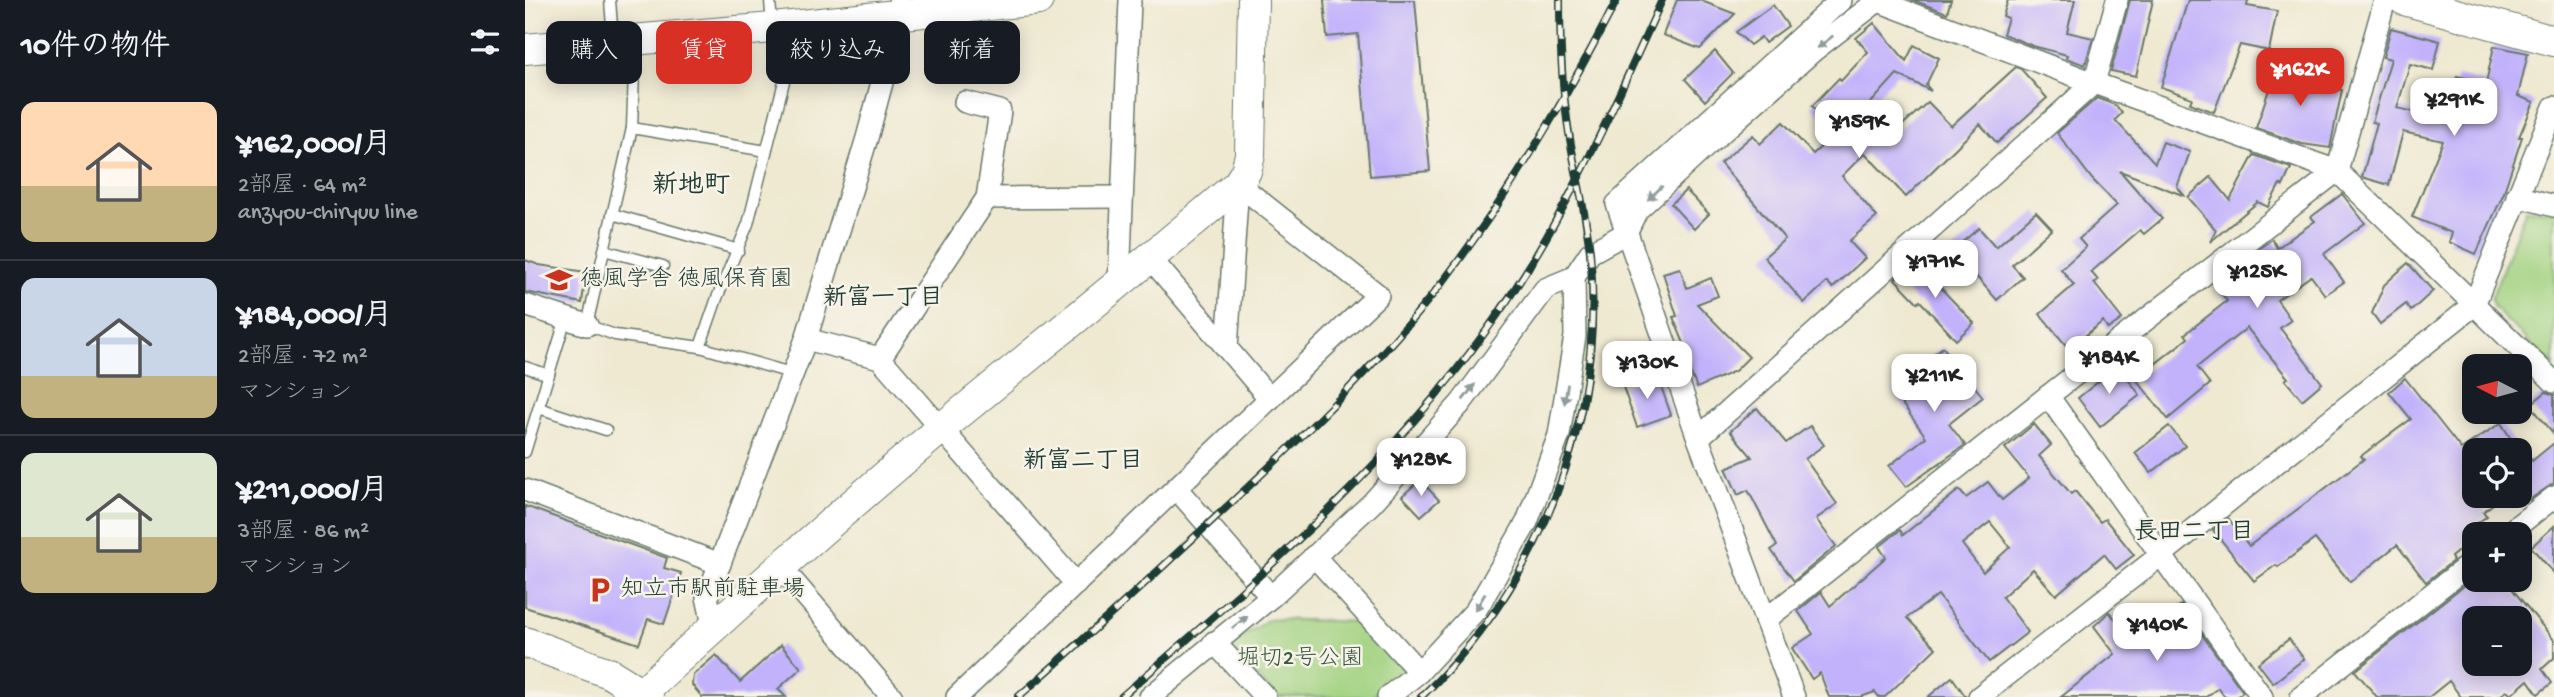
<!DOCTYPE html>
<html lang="ja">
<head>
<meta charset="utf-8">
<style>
	:root { --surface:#171b24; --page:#20242c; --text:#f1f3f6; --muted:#9ea1a6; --line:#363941; --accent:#d93025 }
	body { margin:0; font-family:"Gochi Hand","Klee One",sans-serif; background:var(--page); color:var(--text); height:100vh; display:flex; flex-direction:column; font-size:26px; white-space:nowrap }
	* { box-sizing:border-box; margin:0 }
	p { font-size:23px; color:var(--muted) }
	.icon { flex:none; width:38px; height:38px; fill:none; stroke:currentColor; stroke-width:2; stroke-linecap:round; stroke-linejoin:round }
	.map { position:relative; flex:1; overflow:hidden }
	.sheet { display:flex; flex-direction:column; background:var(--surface); width:525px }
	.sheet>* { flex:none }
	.hud { position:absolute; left:21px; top:21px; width:665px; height:63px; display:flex; gap:14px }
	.needle { width:46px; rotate:276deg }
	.tools { position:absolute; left:1937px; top:354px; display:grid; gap:14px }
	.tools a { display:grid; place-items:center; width:70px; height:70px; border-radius:14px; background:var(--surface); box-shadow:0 4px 18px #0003; font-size:35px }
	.price { position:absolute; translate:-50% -60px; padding:0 16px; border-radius:14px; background:#fff; color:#222; font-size:23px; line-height:46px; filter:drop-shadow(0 2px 4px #0008) }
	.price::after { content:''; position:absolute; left:50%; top:42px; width:21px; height:16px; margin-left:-10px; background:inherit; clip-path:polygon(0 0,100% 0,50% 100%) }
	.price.active { background:var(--accent); color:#fff }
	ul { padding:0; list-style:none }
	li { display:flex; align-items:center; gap:21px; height:175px; padding:0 21px }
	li+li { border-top:2px solid var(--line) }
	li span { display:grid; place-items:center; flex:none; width:196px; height:140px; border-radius:14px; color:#555 }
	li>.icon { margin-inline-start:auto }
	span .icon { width:84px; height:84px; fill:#fffc; stroke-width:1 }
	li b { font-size:30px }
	h2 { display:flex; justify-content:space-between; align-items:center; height:84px; padding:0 21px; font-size:30px }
	.tag { padding:0 24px; border-radius:14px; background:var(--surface); box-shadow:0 4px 18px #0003; font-size:24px; line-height:63px }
	.tag.active { background:var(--accent); color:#fff }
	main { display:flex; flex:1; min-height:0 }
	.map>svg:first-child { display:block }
	.green { fill:#a2d281; stroke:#60885a; stroke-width:2 }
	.building { fill:#c2b2fc; fill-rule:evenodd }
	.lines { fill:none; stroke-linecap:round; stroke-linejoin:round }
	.lane-casing { stroke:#68796b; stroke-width:13 }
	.street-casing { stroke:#68796b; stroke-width:24 }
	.secondary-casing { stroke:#68796b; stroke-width:32 }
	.lane { stroke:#fff; stroke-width:10 }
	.street { stroke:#fff; stroke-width:21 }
	.secondary { stroke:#fff; stroke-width:30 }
	.rail-casing { stroke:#1f3d34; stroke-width:8 }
	.rail { stroke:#f7f3e8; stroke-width:5; stroke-dasharray:16; stroke-linecap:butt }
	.oneway { fill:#8f9e9a }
	.labels { text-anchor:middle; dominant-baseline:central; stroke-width:5; stroke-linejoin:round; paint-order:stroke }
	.poi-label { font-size:23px; fill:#1f3d34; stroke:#f7f3e8; text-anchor:start }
	.park-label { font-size:23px; fill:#395b43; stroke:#f7f3e8 }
	.neighbourhood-label { font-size:24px; font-weight:bold; fill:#1f3d34; stroke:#f7f3e8 }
	.quarter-label { font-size:26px; font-weight:bold; fill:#1f3d34; stroke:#f7f3e8 }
</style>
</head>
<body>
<main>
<section class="sheet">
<h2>10件の物件<svg class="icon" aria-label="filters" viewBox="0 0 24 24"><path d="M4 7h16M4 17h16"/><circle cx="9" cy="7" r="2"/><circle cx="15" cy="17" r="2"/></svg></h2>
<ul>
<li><span style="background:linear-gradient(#ffd9b3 60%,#c2b280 0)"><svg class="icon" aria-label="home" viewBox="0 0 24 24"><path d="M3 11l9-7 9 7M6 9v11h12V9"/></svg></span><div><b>¥162,000/月</b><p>2部屋 · 64 m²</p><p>anzyou-chiryuu line</p></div></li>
<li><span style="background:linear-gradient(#c9d6e8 70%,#c2b280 0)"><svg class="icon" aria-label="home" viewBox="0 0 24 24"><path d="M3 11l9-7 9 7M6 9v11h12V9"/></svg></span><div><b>¥184,000/月</b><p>2部屋 · 72 m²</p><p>マンション</p></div></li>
<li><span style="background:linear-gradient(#dfe7d0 60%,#c2b280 0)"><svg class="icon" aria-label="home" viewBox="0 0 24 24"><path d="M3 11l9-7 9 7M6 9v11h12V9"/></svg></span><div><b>¥211,000/月</b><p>3部屋 · 86 m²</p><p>マンション</p></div></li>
</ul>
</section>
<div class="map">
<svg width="2029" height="697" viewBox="0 0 2029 697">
	<rect width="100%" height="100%" fill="#f7f3e8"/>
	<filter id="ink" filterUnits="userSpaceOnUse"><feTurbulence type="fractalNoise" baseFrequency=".0143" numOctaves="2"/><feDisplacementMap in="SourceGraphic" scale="14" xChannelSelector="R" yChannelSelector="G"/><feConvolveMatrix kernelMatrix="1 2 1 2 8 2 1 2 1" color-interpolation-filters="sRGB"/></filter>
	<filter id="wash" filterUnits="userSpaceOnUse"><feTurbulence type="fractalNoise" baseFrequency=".00686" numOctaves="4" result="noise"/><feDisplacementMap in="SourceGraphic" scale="28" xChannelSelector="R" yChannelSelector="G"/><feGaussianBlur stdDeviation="1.57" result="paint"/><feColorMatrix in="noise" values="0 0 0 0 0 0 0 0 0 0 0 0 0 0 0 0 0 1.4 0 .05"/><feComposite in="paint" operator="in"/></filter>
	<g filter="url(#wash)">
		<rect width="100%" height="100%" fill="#efe9d1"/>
		<g class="green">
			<path d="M2001 209 2029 211V367L1969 308 1966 299Z"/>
			<path d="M744 619 841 622 878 663V673L847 697H751L704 646Z"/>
		</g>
		<g id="blocks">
			<g class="building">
				<path d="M799 0H890L905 171 845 176 833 34 802 37Z"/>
				<path d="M1152 0H1174L1210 14 1175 49 1138 35Z"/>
				<path d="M1387 0H1426L1422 13Z"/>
				<path d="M1483 0H1550L1542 32 1568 38 1560 65 1541 58 1542 55 1508 46 1478 34 1483 18 1478 16Z"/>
				<path d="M1605 0H1628L1611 76 1586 71Z"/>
				<path d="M1663 0H1723L1722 6 1752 11 1744 51 1715 45 1689 112 1665 103 1667 98 1636 87Z"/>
				<path d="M1248 5 1263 26 1240 43 1236 37 1225 45 1211 32Z"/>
				<path d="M1349 23 1381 61 1389 45 1414 58 1401 85 1406 91 1372 74 1345 104 1372 130 1403 102 1426 126 1491 67 1496 69 1522 98 1472 143 1455 124 1381 197 1340 153 1317 176 1352 217 1324 241 1340 258 1308 288 1302 282 1279 303 1239 257 1260 239 1195 163 1228 135 1235 144 1258 122 1288 154 1313 131 1287 106 1314 78 1316 81 1343 52 1331 38Z"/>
				<path d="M1866 28 1915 41 1908 70 1885 64 1872 108 1921 119 1932 76 1961 83 1969 46 2003 53 1993 96 2009 102 1994 137H1997L1978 195 1951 254 1924 242 1927 233 1887 217 1918 141 1878 132 1864 185 1837 177 1852 123 1847 122 1866 59 1858 57Z"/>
				<path d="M1190 51 1208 73 1180 101 1160 79Z"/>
				<path d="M1753 63 1793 75 1790 85 1817 90 1805 148 1777 144 1731 128Z"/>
				<path d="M1572 98 1590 105 1597 113 1590 120 1630 163 1638 142 1665 152 1652 187 1660 196 1595 171 1637 219 1619 234 1615 230 1566 272 1573 280 1569 283 1597 319 1583 329 1578 321 1544 349 1515 314 1549 285 1536 269 1561 247 1554 239 1592 205 1567 179 1532 133Z"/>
				<path d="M1729 155 1766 168 1758 186 1755 184 1743 207 1733 202 1685 242 1691 230 1663 197 1686 177 1705 200Z"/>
				<path d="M1161 190 1184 214 1169 229 1146 204Z"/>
				<path d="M1817 194 1840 223 1799 254 1819 282 1800 295 1786 276 1752 300 1766 320 1755 328 1797 383 1777 400 1760 380 1763 378 1722 328 1672 367 1685 384 1643 419 1611 379 1663 338 1660 334 1702 301 1691 286 1727 260 1724 256 1747 239 1752 248 1790 221 1786 217Z"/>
				<path d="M1511 212 1527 229 1487 265 1498 277 1472 300 1428 250 1454 228 1471 247Z"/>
				<path d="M0 260 14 265 61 272 57 303 0 292Z"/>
				<path d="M1390 261 1449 323 1431 340 1395 301 1393 303 1370 279Z"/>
				<path d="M1883 263 1908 291 1886 311 1881 304 1855 324 1847 313 1859 285Z"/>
				<path d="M1155 268 1162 288 1186 278 1193 296 1172 304 1224 357 1210 371 1172 388 1161 362 1166 360 1148 317 1152 316 1138 273Z"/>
				<path d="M1418 347 1458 397 1424 424 1440 445 1381 487 1364 466 1401 437 1368 391 1399 368 1396 364Z"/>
				<path d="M1593 366 1615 395 1575 427 1553 398Z"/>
				<path d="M1132 375 1146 415 1112 427 1098 387Z"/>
				<path d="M1880 378 1936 449 1976 423 1993 450H1950V495H1979L1958 512 1962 516 1942 531 1948 539 1926 557 1928 561 1901 582 1872 545 1825 582 1790 539 1753 567 1751 565 1729 581 1688 530 1703 518 1724 546 1839 459 1836 456 1886 419 1864 392Z"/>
				<path d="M2021 392 2029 395V434L2005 405Z"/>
				<path d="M1232 408 1261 443 1285 426 1299 445 1280 459 1312 504 1291 519 1311 546 1269 581 1246 550 1252 546 1223 490 1213 495 1201 468 1227 457 1205 431Z"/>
				<path d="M1509 424 1526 445 1514 456 1546 494 1550 491 1575 522 1580 519 1609 555 1591 569 1579 554 1531 595 1508 569 1477 597 1503 632 1464 662 1413 595 1382 618 1411 648 1360 697H1354L1350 692 1336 697H1304L1295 673 1287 679 1267 648 1288 634 1273 611 1296 592 1305 606 1361 557 1354 547 1375 530 1378 535 1434 490 1441 498 1463 482 1477 500 1504 478 1480 448ZM1465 522 1485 547 1458 572 1437 544Z"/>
				<path d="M1644 426 1660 446 1626 473 1610 453Z"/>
				<path d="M2029 443V483L2004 500 1995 488V466L2005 458 2007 461Z"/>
				<path d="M895 480 914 500 896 516 877 496Z"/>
				<path d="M0 506 142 558 139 568 156 573 139 624 123 619 114 644 0 607Z"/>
				<path d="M2029 526V573L2006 547Z"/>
				<path d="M1947 579H1979L2029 640V658L2017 669 2027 683 2013 694 2003 680 1986 695 1982 691 1973 697H1936L1924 681 1904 697H1852L1830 671ZM1950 618H1995V663H1950Z"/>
				<path d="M1656 605 1718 692 1711 697H1700L1693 688 1681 697H1536L1590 654 1569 626 1584 612 1609 640Z"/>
				<path d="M1764 639 1779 659 1748 683 1733 663Z"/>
				<path d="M256 645 276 668 253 689 261 697H177L167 685 168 675 191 655 215 682Z"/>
				<path d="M1427 677 1441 697H1403Z"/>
			</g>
		</g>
	</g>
	<g filter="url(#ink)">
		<use href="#blocks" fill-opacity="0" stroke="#68796b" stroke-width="2"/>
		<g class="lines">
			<g class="lane-casing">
				<g id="lane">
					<path d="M85 0 88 40"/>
					<path d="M245 0 247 26"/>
					<path d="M110 43 107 128 62 325 90 335 175 347 266 373"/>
					<path d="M107 128 241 151"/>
					<path d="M87 214 214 250"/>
					<path d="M79 250 138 266"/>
					<path d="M175 347 192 298 223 224 272 30"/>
					<path d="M0 367 24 375"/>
					<path d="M14 408 81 430"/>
					<path d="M0 452 41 318"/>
				</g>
			</g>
			<g class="street-casing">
				<g id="street">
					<path d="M1353 1 1569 83 1812 171 2029 382"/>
					<path d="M440 102 475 111 462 198"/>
					<path d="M1992 196 2029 206"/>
					<path d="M626 259 745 399"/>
					<path d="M594 283 605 0"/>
					<path d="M0 305 62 325"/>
					<path d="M281 339 355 358 551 584"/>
					<path d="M702 348 713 184"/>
					<path d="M355 358 462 198 595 197"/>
					<path d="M1523 396 1737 697"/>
					<path d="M1173 438 1569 83 1592 0"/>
					<path d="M651 488 853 295 713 184"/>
					<path d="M0 490 195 564"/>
					<path d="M1982 534 2029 497"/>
					<path d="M789 556 894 672"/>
					<path d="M256 567 367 697"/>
					<path d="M1240 620 1523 396 1812 171 1860 0"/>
					<path d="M189 629 182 597 281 339 342 138 375 16 374 2"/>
					<path d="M689 642 740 697"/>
					<path d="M432 697 651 488 746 597"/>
					<path d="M625 697 746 597 847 503 936 403 1020 289 1049 277 1065 253 1101 233 1112 210 1177 150 1288 51 1354 0"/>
					<path d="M863 697 894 672 951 610 1002 522 1034 435 1050 336 1049 277"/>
					<path d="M1269 697 1173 438 1092 204 1316 0"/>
					<path d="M1454 697 1636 555 1949 305 2029 107"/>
					<path d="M1776 697 1950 560"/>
				</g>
			</g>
			<g class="secondary-casing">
				<g id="secondary">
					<path d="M1879 0 2029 41"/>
					<path d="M0 49 248 28 513 0"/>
					<path d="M0 642 84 673 123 697"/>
					<path d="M112 697C212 605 314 514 418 427 516 346 616 267 713 184L721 171 725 155 728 0"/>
				</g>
			</g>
			<use href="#lane" class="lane"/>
			<use href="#street" class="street"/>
			<use href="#secondary" class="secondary"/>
			<g class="rail-casing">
				<g id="rail">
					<path d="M493 697C561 638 627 577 693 515 773 441 853 365 920 279 986 192 1042 97 1092 0"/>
					<path d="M596 697C727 583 859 472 961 331 1035 230 1086 113 1137 0"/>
					<path d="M896 697C1016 584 1081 416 1065 252 1060 204 1046 158 1041 111 1036 74 1035 37 1035 0"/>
				</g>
			</g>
			<use href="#rail" class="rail"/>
		</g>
		<defs><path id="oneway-solid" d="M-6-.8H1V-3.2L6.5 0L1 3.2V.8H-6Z" transform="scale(1.75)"/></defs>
		<g class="oneway">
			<use href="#oneway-solid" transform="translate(1300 42) rotate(142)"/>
			<use href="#oneway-solid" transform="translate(1130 193) rotate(137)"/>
			<use href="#oneway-solid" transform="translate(944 392) rotate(-53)"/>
			<use href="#oneway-solid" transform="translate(1041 394) rotate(99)"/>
			<use href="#oneway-solid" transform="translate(955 602) rotate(122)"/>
			<use href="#oneway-solid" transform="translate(715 622) rotate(-38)"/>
		</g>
	</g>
	<defs>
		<g id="school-bare" transform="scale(2.1)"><path d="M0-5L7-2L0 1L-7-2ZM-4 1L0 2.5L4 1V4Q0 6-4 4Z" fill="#c8321e" stroke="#f7f3e8" stroke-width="2.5" paint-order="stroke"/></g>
		<g id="parking-bare" transform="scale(2.1)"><path d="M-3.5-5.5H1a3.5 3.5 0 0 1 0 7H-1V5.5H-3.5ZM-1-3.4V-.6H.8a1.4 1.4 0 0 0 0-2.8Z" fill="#c8321e" stroke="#f7f3e8" stroke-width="2.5" paint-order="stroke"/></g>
	</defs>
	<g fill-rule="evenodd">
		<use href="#school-bare" x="34" y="280"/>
		<use href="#parking-bare" x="75" y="590"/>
	</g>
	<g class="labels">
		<g class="poi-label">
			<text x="55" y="280">徳風学舎 徳風保育園</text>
			<text x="96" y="590">知立市駅前駐車場</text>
		</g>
		<g class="park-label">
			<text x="775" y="659">堀切2号公園</text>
		</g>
		<g class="neighbourhood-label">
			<text x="358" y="299">新富一丁目</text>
			<text x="558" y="462">新富二丁目</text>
			<text x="1669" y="533">長田二丁目</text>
		</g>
		<g class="quarter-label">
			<text x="166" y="187">新地町</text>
		</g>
	</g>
</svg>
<div class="tools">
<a><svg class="needle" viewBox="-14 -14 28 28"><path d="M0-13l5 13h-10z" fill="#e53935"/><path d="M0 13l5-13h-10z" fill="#9ea1a6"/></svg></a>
<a><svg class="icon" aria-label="locate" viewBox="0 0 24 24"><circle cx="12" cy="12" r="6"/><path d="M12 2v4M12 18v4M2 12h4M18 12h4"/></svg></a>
<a>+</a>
<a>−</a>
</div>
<b class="price active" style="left:1775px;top:108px">¥162K</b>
<b class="price" style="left:1929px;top:138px">¥291K</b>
<b class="price" style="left:1334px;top:160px">¥159K</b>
<b class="price" style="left:1410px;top:300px">¥171K</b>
<b class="price" style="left:1732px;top:310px">¥125K</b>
<b class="price" style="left:1584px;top:396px">¥184K</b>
<b class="price" style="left:1122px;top:401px">¥130K</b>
<b class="price" style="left:1409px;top:414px">¥211K</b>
<b class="price" style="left:896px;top:498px">¥128K</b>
<b class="price" style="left:1632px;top:663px">¥140K</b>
<div class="hud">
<a class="tag">購入</a>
<a class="tag active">賃貸</a>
<a class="tag">絞り込み</a>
<a class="tag">新着</a>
</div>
</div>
</main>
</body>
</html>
